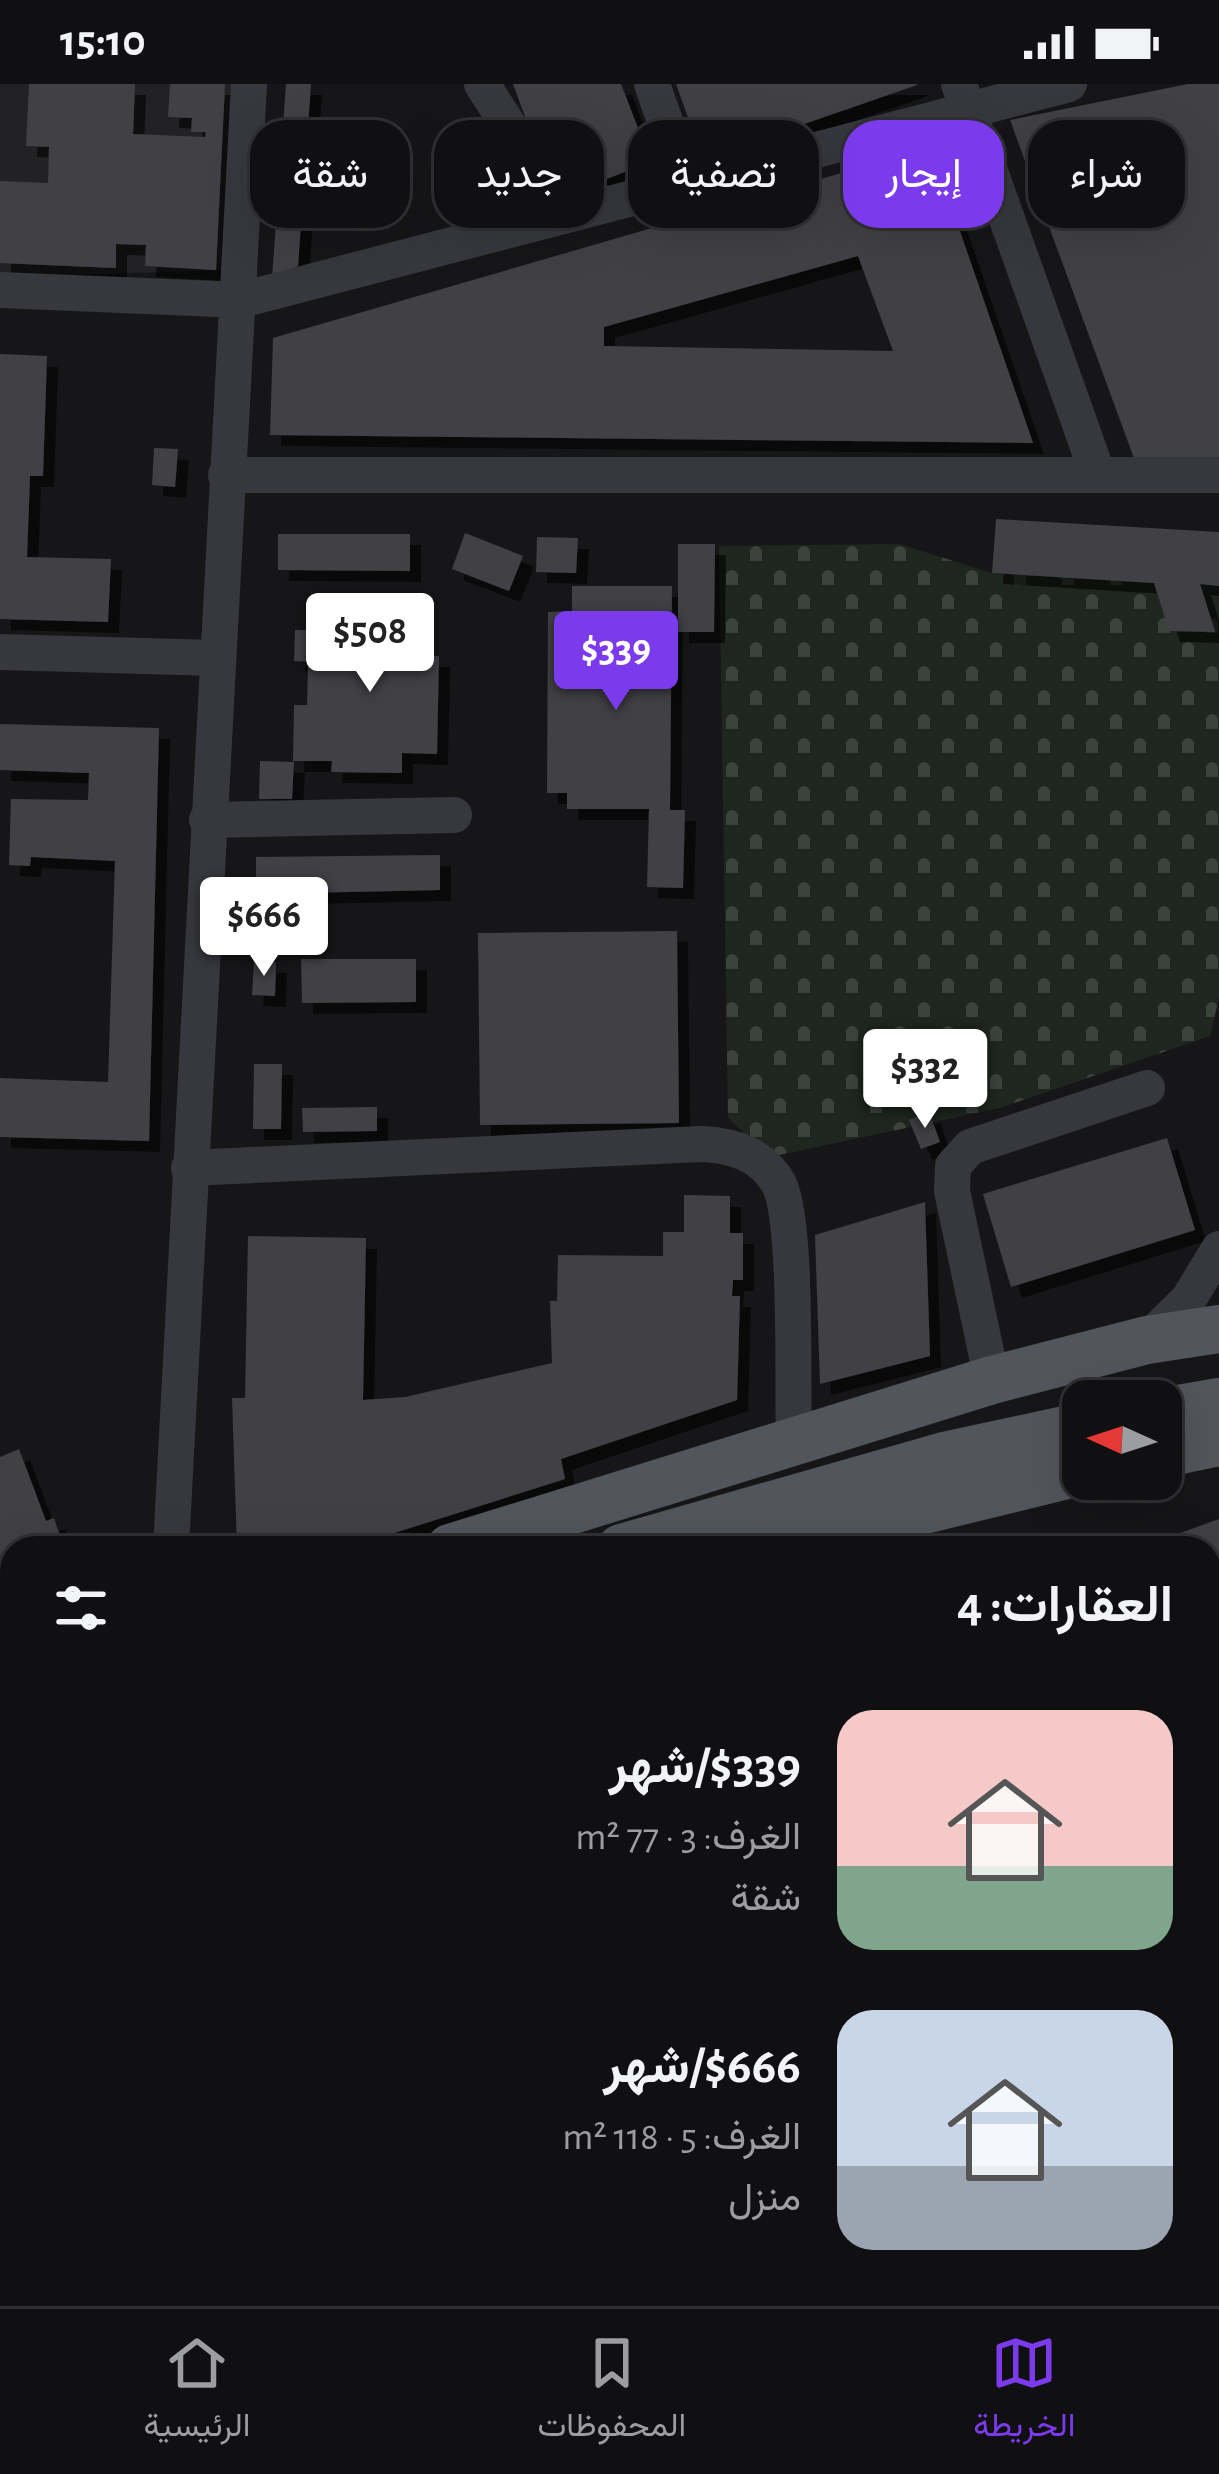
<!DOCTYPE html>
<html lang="ar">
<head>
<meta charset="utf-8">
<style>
	:root { --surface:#101012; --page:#19191b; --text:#f1f3f6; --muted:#9c9d9f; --line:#303032; --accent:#7c3aed }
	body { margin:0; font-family:"Alegreya Sans",Vazirmatn,sans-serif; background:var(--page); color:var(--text); direction:rtl; height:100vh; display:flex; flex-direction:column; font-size:45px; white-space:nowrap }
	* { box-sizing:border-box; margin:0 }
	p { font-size:39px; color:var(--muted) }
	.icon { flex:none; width:66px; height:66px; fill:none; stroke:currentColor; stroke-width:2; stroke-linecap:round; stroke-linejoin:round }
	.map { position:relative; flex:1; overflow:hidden; direction:ltr }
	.side { position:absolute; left:0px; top:1452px; width:1221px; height:771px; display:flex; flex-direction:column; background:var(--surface); border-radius:36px 36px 0 0; box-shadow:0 12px 48px #0002,0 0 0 3px var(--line); direction:rtl }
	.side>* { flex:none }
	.guide { position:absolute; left:36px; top:36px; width:1149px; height:108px; direction:rtl; display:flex; gap:24px }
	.needle { width:78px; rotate:273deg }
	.controls { position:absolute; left:1062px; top:1296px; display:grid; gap:24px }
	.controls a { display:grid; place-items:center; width:120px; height:120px; border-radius:24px; background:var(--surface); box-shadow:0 12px 48px #0002,0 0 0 3px var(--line); font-size:60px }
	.price { position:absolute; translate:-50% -102px; padding:0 27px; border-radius:12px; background:#fff; color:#222; font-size:39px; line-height:78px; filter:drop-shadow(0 3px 6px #0008) }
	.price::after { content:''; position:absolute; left:50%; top:72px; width:36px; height:27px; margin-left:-18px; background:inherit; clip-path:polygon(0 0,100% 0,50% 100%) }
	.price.on { background:var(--accent); color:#fff }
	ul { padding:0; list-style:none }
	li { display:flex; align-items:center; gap:36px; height:300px; padding:0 48px }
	li span { display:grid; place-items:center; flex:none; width:336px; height:240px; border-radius:36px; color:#555 }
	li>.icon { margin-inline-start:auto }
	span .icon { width:144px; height:144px; fill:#fffc; stroke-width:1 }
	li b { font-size:51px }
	h2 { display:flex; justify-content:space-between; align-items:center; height:144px; padding:0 48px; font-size:51px }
	.tag { padding:0 42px; border-radius:36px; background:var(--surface); box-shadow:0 12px 48px #0002,0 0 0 3px var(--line); font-size:42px; line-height:108px }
	.tag.on { background:var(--accent); color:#fff }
	.status { display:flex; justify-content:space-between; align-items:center; height:84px; padding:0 60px; background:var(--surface); direction:ltr }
	.status svg { height:33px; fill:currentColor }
	.tab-bar { display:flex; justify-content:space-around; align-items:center; height:168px; border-top:3px solid var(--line); background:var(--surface); font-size:33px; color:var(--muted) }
	.tab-bar a { display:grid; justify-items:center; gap:6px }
	.tab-bar .on { color:var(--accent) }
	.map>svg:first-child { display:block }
	.built { fill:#222225 }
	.cemetery { fill:url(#cemetery-stones) }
	.building { fill:#404145; fill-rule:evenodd; filter:url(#shadow) }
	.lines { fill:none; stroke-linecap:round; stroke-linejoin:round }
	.minor { stroke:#37383d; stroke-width:36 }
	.major { stroke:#53555c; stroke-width:48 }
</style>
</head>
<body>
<div class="status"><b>15:10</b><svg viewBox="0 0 49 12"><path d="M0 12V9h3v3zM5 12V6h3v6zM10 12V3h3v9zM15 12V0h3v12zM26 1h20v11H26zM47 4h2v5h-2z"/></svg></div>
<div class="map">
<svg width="1219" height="2222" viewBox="0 0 1219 2222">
	<defs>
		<pattern id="cemetery-stones" width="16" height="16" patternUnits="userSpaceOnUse" patternTransform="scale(3)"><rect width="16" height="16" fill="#1e261f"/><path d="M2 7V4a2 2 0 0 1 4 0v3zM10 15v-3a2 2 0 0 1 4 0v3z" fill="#3c433d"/></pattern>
		<filter id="shadow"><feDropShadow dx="11" dy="11" stdDeviation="0" flood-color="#0009"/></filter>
	</defs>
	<rect width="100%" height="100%" fill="#161618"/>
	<path class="built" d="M0 0H233L227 186 0 193Z"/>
	<g class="cemetery">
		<path d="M899 460 992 489 1219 502V914L1210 952 1000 1024 770 1073 728 1034 719 462Z"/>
		<path d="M1219 1731V2222H309L305 2211H1209V1734Z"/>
	</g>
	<g class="building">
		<path d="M29 0H135L133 50 205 53 206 48H191L192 34 168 33 170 0H225L216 186 145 182 146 161 116 160V184L0 179V97L48 99 49 63 26 62Z"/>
		<path d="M286 0H311L298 182 272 194Z"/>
		<path d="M513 0H621L651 78 575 107 566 81 546 89Z"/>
		<path d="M676 0H917V1L703 75Z"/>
		<path d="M1188 0H1219V376L1135 377 1010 36Z"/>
		<path d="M931 63 1033 359 270 351 273 254ZM858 172 893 267 604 262V243Z"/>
		<path d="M0 270 47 272 43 392H30L27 473 111 475 108 538 0 535Z"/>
		<path d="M154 364 178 365 175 403 152 401Z"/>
		<path d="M996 435 1219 448V502L1200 500 1215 548 1169 547 1154 499 992 489Z"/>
		<path d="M465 449 523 472 509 507 452 485Z"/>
		<path d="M278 450H410V487L278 486Z"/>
		<path d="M537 453 578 454 576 489 536 488Z"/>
		<path d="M678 460H715L714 548H678Z"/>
		<path d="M572 502H672L670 726H685L683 804 647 803 649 725H567V709H547L548 528 572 527Z"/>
		<path d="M334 519 393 520V540L423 541 422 572H439L437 670 402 669V689L331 688 332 677H293L294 621H307L308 582H333Z"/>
		<path d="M295 546H318L316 578 294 577Z"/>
		<path d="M0 640 159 644 149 1057 0 1053V994L108 998 115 777 31 773 30 782 9 781 11 715 88 716 89 689 0 686Z"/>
		<path d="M260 677 294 678 292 715H259Z"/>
		<path d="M440 771V806L256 810V773Z"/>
		<path d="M677 847 679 1039 480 1041 478 849Z"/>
		<path d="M301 875H416V918L302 919Z"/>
		<path d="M254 878H276L275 912 252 911Z"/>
		<path d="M254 980H282L281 1045H253Z"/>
		<path d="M377 1023V1047L303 1048 302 1024Z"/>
		<path d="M929 1028 940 1058 921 1065 909 1036Z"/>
		<path d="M1167 1054 1195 1146 1011 1203 983 1110Z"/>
		<path d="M684 1111 730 1112V1149H743V1196H733L732 1212H740L737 1316 561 1375 565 1395 347 1464H237L232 1314H245L248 1152 366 1154 363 1316 405 1313 552 1279 550 1217H557L558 1171 663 1172V1148H684Z"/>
		<path d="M925 1118 930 1272 820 1300 815 1151Z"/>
		<path d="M19 1365 46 1437 54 1434 59 1449 44 1455 48 1464H12V1505L0 1510V1373Z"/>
		<path d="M1219 1435V1510L1209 1514V1464H1139Z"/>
		<path d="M1079 1450 1083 1464H1035V1463Z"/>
		<path d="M1219 1563V1617L1209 1620V1566Z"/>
		<path d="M12 1816V1837L0 1843V1822Z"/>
		<path d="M12 1844V1956L0 1961V1849Z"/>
		<path d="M12 2076V2145L0 2114V2081Z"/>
		<path d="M37 2211H189L193 2222H41Z"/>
	</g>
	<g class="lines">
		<g class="minor">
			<path d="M482 0 512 47 542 137"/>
			<path d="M652 0 687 100"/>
			<path d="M959 0 1098 391"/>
			<path d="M0 206 241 216 1069 0"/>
			<path d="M226 391H1219"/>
			<path d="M0 568 216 574"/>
			<path d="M207 736 454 731"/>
			<path d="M189 1084 701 1060C733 1061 762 1070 779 1100 798 1138 792 1308 794 1360"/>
			<path d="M1147 1256 1188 1216 1219 1165"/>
			<path d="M992 1296 952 1107 953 1082 970 1063 1147 1004"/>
			<path d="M171 1464 249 0"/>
			<path d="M1209 1958 1219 1960"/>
			<path d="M0 2028 12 2023"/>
			<path d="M1209 2174 1219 2144"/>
			<path d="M230 2211 234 2222"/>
			<path d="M760 2222 775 2211"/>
			<path d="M1193 2222 1197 2211"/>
		</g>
		<g class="major">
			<path d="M1161 1328 1219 1318"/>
			<path d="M1161 1370 1219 1358"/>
			<path d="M450 1464 992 1296 1147 1256 1219 1245"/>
			<path d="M621 1464 944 1372 1083 1342"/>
			<path d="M769 1464 1083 1387"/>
			<path d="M0 1632 12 1627"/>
			<path d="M0 1696 12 1686"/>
			<path d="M0 1735 12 1731"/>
		</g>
	</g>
</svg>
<div class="controls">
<a><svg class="needle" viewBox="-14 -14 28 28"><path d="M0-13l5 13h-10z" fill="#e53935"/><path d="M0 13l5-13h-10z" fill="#9c9d9f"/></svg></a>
</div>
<b class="price" style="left:370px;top:611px">$508</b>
<b class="price on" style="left:616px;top:629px">$339</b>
<b class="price" style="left:264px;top:895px">$666</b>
<b class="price" style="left:925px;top:1047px">$332</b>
<div class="guide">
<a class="tag">شراء</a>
<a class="tag on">إيجار</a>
<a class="tag">تصفية</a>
<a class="tag">جديد</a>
<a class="tag">شقة</a>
</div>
<section class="side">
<h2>العقارات: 4<svg class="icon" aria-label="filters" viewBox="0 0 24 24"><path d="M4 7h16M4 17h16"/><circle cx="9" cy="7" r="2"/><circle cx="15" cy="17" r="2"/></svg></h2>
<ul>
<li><span style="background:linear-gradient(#f6c9c9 65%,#7fa58c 0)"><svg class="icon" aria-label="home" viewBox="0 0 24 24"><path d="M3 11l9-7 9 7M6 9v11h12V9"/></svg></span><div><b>$339/شهر</b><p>الغرف: 3 · 77 m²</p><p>شقة</p></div></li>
<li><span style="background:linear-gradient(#c9d6e8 65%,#9aa5b1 0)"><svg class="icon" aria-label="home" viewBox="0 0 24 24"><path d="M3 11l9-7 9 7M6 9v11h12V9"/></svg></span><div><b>$666/شهر</b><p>الغرف: 5 · 118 m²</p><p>منزل</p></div></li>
</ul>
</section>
</div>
<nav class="tab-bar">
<a class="on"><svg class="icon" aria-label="map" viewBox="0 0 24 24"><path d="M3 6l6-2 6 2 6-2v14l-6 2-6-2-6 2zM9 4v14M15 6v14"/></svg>الخريطة</a>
<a><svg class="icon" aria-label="saved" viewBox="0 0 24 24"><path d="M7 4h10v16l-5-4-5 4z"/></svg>المحفوظات</a>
<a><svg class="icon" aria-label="home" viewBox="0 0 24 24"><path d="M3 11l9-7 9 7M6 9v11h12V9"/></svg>الرئيسية</a>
</nav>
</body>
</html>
